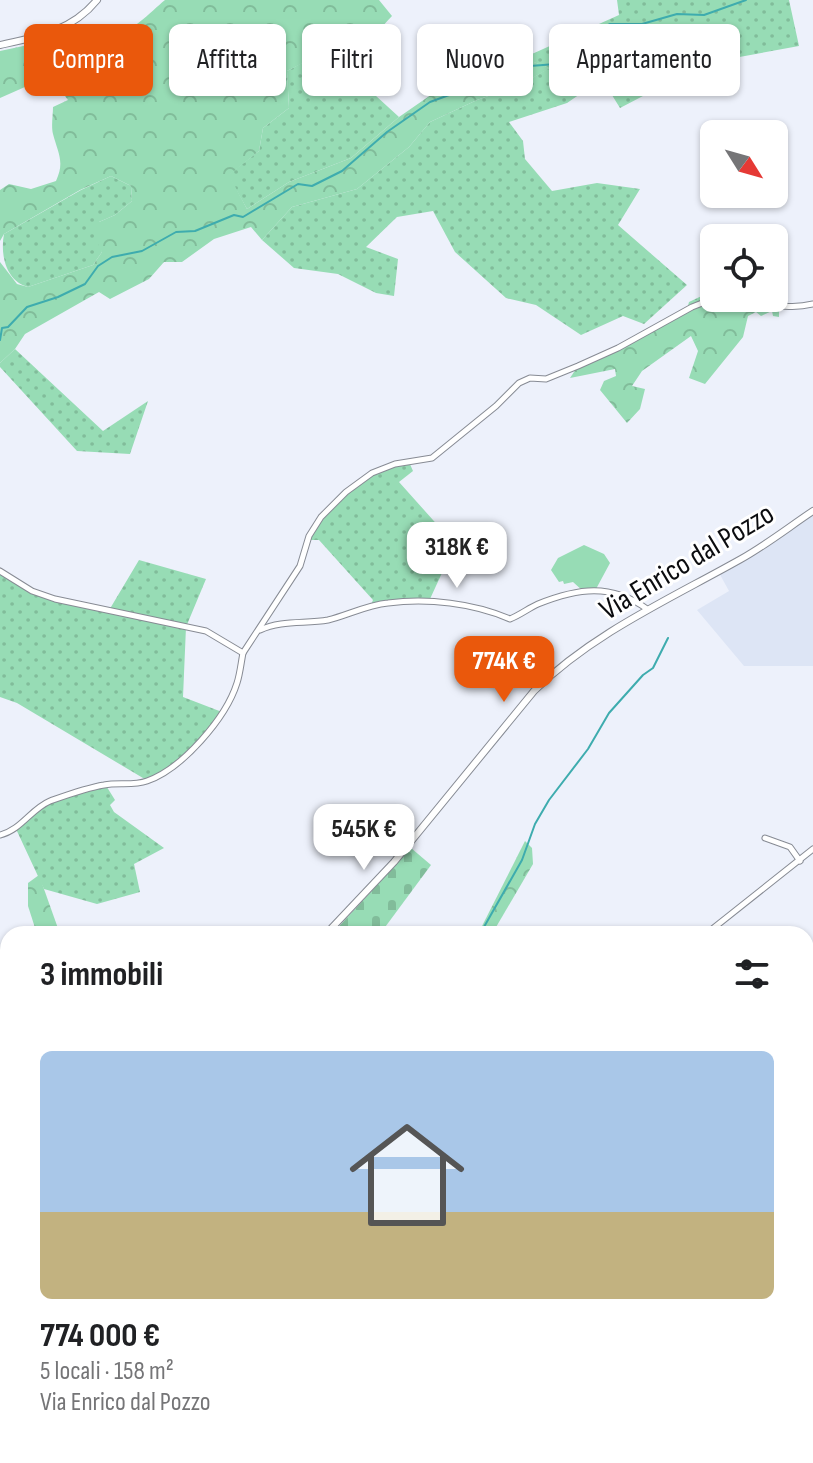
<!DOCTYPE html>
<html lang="it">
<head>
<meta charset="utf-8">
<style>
	:root { --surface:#fff; --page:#f6f6f6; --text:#202124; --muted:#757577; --line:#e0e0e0; --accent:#ea580c }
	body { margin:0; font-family:"Sofia Sans Condensed",sans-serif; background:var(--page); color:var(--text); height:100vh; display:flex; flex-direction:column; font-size:30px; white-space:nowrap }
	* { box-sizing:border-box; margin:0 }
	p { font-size:26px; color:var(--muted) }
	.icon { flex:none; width:44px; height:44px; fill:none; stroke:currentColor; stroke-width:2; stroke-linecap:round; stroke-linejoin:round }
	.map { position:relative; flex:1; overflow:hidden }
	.panel { position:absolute; left:0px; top:926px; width:814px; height:538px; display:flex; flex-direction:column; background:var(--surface); border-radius:24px 24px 0 0; box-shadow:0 2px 6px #0004 }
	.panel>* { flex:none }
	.guide { position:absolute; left:24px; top:24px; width:766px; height:72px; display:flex; gap:16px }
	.needle { width:52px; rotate:127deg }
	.buttons { position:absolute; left:700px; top:120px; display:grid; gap:16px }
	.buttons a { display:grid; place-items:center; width:88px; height:88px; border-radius:12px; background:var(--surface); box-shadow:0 2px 6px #0004; font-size:40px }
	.price { position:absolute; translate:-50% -68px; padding:0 18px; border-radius:16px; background:#fff; color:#222; font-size:26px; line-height:52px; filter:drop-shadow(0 2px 4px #0008) }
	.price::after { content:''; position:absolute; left:50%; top:48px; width:24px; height:18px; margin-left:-12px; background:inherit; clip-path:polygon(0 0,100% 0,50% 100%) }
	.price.selected { background:var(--accent); color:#fff }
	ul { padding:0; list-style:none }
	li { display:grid; align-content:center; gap:16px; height:424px; padding:0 40px }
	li+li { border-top:2px solid var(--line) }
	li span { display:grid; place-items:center; height:248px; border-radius:12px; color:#555 }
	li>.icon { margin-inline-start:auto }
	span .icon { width:144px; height:144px; fill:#fffc; stroke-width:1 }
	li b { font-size:34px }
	h2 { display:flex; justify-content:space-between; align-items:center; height:96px; padding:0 40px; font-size:34px }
	.pill { padding:0 28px; border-radius:12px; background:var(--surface); box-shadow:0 2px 6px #0004; font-size:28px; line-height:72px }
	.pill.selected { background:var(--accent); color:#fff }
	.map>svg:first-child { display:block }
	.built { fill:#dde5f5 }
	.grass { fill:url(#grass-dots) }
	.forest { fill:url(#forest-crowns) }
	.cemetery { fill:url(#cemetery-stones) }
	.garden { fill:#97dcb5 }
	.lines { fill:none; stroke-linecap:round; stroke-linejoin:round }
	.stream { stroke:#3eacae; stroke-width:2 }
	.minor-casing { stroke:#878b94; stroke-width:7 }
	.tertiary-casing { stroke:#878b94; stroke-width:8 }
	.minor { stroke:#fff; stroke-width:5 }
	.tertiary { stroke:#fff; stroke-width:6 }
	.labels { text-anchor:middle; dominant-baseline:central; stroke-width:6; stroke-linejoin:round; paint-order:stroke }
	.street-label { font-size:30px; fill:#0b0c0f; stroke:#fff }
</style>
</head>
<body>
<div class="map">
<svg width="813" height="1463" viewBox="0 0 813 1463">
	<defs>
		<pattern id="grass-dots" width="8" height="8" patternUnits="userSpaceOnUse" patternTransform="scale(2)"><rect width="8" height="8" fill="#97dcb5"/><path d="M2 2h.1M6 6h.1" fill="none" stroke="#81bc9a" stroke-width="1.8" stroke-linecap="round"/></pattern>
		<pattern id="forest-crowns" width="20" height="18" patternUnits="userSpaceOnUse" patternTransform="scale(2)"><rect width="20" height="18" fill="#97dcb5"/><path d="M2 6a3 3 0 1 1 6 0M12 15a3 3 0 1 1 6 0" fill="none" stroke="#81bc9a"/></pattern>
		<pattern id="cemetery-stones" width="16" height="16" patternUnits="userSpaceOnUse" patternTransform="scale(2)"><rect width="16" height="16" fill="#97dcb5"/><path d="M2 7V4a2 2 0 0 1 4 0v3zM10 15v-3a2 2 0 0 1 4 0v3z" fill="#81bc9a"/></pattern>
	</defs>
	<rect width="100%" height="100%" fill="#edf1fb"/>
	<path class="built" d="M813 513V666H744L697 610 729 591 718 571Z"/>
	<g class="grass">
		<path d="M617 0H789L799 46 696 65 685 74 620 108 602 79 567 103 509 122 523 141 525 159 552 191 597 183 640 189 618 225 687 285 644 324 623 316 581 335 536 305 506 298 455 252 433 211 397 217 366 247 398 259 394 296 376 293 338 274 294 268 262 240 292 207 357 189 409 147 430 122 477 100 522 84 549 68 523 58 619 15Z"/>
		<path d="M317 55 331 60 355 55 352 74 399 117 351 158 289 182 247 209 228 175 259 151 263 128 289 108 287 71Z"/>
		<path d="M111 176 131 186 132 201 115 215 99 222 102 252 93 265 28 287C6 281 0 255 4 234L81 190Z"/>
		<path d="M15 349 103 431 148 401 130 454 77 451 0 367V363Z"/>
		<path d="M409 462 413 471 399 482 450 539 458 538 430 599 370 607 373 600 319 540H308L321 517 372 473Z"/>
		<path d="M139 560 206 579 186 627 183 697 222 712 186 755 148 781 17 703 0 697V571L32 591 108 612Z"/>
		<path d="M105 784 115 800 110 805 114 812 164 848 134 864 140 892 97 904 44 889 16 829 37 808Z"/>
	</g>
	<g class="forest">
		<path d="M165 0H379L392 16C369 40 354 68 317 56L287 71 289 108 263 128 259 151 229 175 247 209 289 182 351 158 399 117 438 90 518 67 523 58 550 68 522 84 477 100 430 122 409 147 357 189 292 207 262 240 251 227 214 239 182 262H164L149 279 110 299 99 292 25 334 15 349 0 363V262L17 284 28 287 93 265 102 252 94 236 99 222 115 215 132 201 131 186 111 176 80 190 4 234 0 241V190L9 184 31 189 56 181C65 162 58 153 53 134 51 126 53 115 53 107L68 100 59 88 34 83 0 98V51L42 42 54 66 81 54 73 27C86 26 93 31 105 34 127 39 149 13 165 0Z"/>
		<path d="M710 292 714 293V298H738L779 307V317L773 316 772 311 761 316 756 312 748 316 743 337 705 384 689 378 698 351 691 336 642 371 632 386 645 389 640 409 627 423 600 390 604 381 616 376 615 369 570 378 578 366 687 309 689 302Z"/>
		<path d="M525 841 532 848 533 864 492 934H478Z"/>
		<path d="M39 875 60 934H37L28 906V883Z"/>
		<path d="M806 985 813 987V1075L807 1084 811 1096 806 1098Z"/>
	</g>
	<g class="cemetery">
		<path d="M411 848 431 865 380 934H332Z"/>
		<path d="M0 1060 8 1061V1210L0 1206Z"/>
	</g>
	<path class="garden" d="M584 545 604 554 610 563 596 589 583 591 573 582 564 584 563 581 559 582 551 570 558 558Z"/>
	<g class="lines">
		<g class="stream">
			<path d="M0 340 2 328 8 327 27 307 58 297 85 284 98 266 112 257 142 251 176 232 195 231 234 215 243 217 298 184 312 186 342 171 387 132 430 102 479 84 499 82 530 66 556 64 569 52V46L610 24H642L677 14 704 15 746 0"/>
			<path d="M480 934 522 860 535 824 549 800 588 749 609 713 643 675 653 668 668 638"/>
			<path d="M336 1456V1463"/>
		</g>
		<g class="minor-casing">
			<g id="minor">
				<path d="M738 298C765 302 786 311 813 304"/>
				<path d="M0 571 32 591 55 599 206 631 243 653 300 566 309 536 321 517 346 492 372 473 395 464 432 458 496 406 519 383 530 378 546 379 578 366 618 348 692 307 715 298"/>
				<path d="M260 630C281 620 306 624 328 620 348 615 367 605 388 603 428 598 473 603 510 619 520 615 529 608 538 604 578 588 611 583 647 609"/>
				<path d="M0 835C21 830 31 809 50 801 67 795 86 788 104 785 118 782 133 786 147 781 182 769 226 718 237 683 240 674 241 663 243 653"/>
				<path d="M765 838 790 847 800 861"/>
				<path d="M706 934 813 849"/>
				<path d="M0 1051H8"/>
			</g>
		</g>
		<g class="tertiary-casing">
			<g id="tertiary">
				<path d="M0 45C37 37 72 31 97 0"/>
				<path d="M326 934 394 862 534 691C593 633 670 599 741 559 766 545 789 527 813 511"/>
				<path d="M0 1238 8 1232"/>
			</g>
		</g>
		<use href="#minor" class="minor"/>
		<use href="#tertiary" class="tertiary"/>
	</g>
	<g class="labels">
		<g class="street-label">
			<text transform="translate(687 562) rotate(-31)">Via Enrico dal Pozzo</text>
		</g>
	</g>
</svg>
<div class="buttons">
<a><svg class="needle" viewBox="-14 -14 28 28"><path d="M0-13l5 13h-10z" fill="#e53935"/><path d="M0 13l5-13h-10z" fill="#757577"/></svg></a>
<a><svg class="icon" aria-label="locate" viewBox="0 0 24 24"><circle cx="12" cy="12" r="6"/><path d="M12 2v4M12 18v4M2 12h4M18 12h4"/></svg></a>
</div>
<b class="price" style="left:457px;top:590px">318K €</b>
<b class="price selected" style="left:504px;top:704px">774K €</b>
<b class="price" style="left:364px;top:872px">545K €</b>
<div class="guide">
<a class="pill selected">Compra</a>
<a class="pill">Affitta</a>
<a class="pill">Filtri</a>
<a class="pill">Nuovo</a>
<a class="pill">Appartamento</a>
</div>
<section class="panel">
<h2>3 immobili<svg class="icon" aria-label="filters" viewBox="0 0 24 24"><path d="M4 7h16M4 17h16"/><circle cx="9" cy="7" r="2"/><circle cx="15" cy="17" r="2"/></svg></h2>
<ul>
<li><span style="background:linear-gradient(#a9c7e8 65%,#c2b280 0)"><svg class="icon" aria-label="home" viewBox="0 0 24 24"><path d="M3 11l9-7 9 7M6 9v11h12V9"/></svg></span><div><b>774 000 €</b><p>5 locali · 158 m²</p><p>Via Enrico dal Pozzo</p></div></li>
</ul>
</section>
</div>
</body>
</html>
